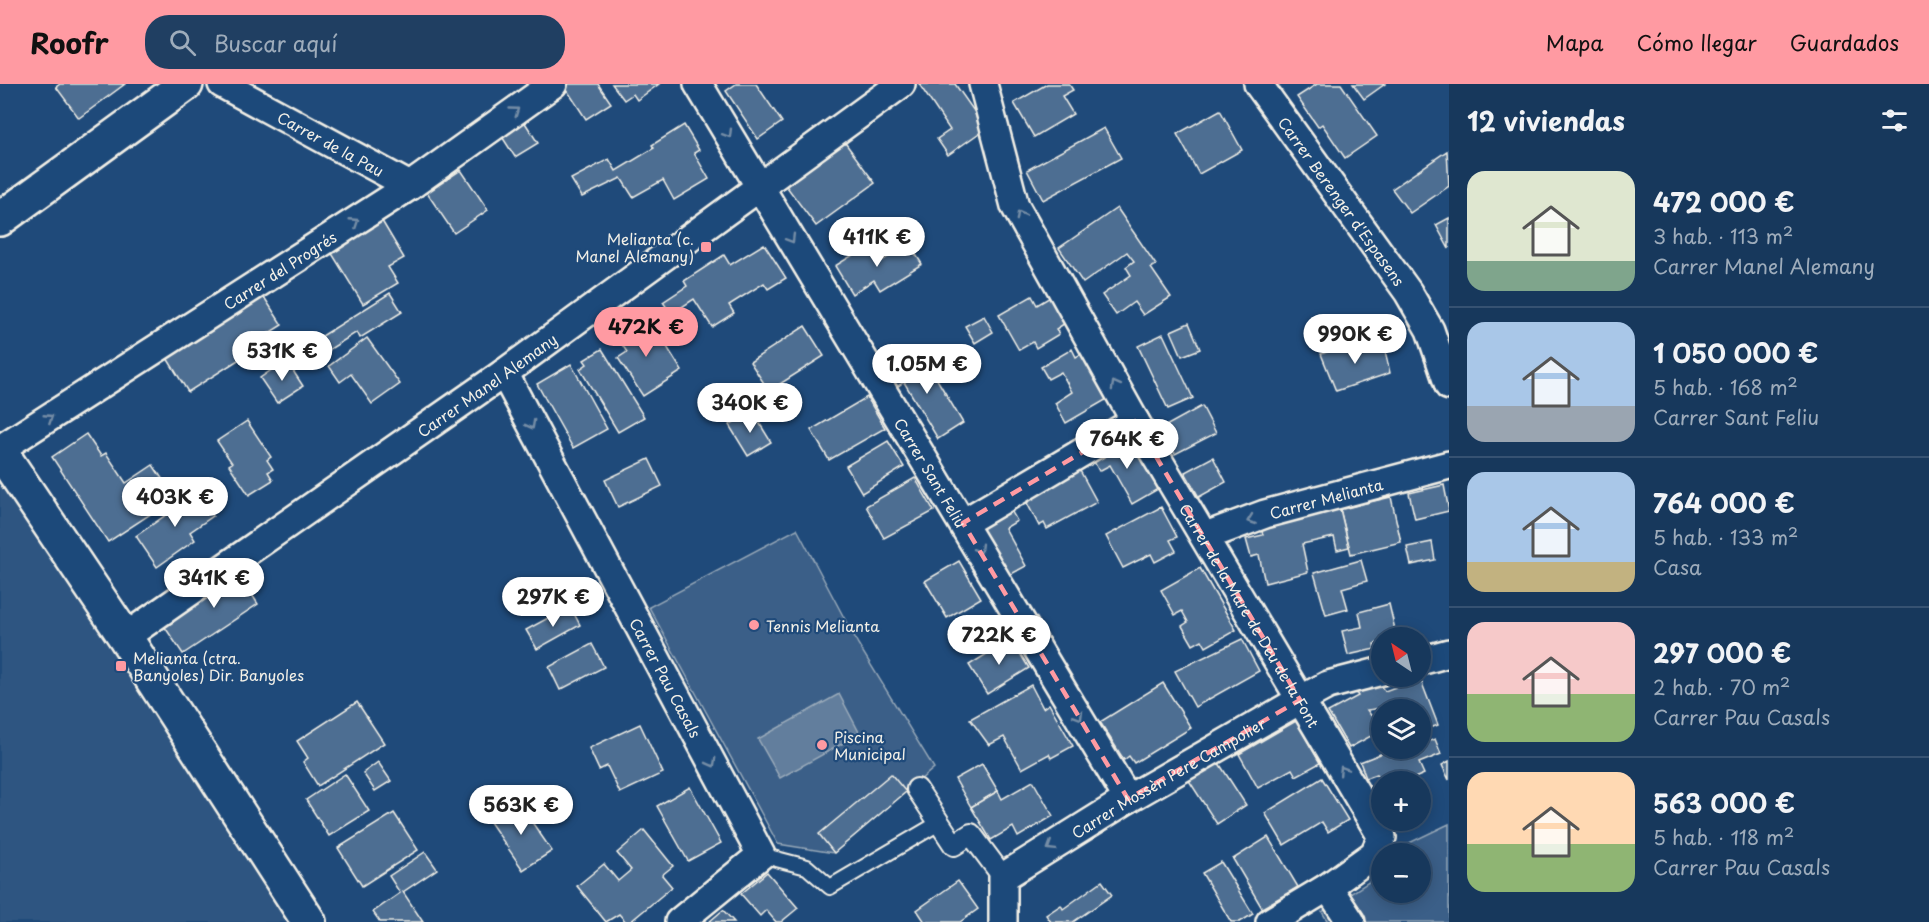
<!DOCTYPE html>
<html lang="es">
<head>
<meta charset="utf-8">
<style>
	:root { --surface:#17385c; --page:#203f62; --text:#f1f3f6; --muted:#9eacbb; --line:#365272; --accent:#ff9aa2 }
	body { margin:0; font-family:"Playpen Sans",sans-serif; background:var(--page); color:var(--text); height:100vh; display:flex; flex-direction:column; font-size:22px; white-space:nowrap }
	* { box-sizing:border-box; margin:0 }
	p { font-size:20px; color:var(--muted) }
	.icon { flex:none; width:33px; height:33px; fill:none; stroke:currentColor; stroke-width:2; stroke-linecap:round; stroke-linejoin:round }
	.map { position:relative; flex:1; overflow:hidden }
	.sheet { display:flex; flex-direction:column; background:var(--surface); width:480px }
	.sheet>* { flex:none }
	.needle { width:39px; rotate:325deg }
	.fabs { position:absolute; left:1371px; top:543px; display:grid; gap:12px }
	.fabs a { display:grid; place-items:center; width:60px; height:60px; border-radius:50%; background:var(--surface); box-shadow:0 3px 15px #0003,0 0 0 2px var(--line); font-size:30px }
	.price { position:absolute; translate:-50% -51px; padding:0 14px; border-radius:21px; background:#fff; color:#222; font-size:20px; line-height:39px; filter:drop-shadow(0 2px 3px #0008) }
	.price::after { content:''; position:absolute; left:50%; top:36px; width:18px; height:14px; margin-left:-9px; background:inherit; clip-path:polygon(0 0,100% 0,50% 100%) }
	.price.active { background:var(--accent); color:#111 }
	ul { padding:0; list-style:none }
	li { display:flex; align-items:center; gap:18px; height:150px; padding:0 18px }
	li+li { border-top:2px solid var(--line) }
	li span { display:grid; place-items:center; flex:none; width:168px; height:120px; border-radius:18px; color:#555 }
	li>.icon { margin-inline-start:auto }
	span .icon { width:72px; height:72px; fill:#fffc; stroke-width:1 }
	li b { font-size:26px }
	h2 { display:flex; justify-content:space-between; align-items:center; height:72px; padding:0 18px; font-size:26px }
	header { display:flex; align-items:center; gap:36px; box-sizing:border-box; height:84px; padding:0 30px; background:var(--accent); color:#111 }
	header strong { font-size:28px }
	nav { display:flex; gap:33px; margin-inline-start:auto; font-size:21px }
	.search { width:420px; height:54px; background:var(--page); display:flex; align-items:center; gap:15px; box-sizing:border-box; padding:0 21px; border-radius:24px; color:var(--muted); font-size:22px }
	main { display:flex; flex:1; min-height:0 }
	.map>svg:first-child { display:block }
	.built { fill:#2d5581 }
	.green { fill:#3a5f88; stroke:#97a8b8; stroke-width:1.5 }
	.water { fill:#627e9d; stroke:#9cacbb; stroke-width:1.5 }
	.building { fill:#4d6e92; stroke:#f4f1e8; stroke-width:1.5 }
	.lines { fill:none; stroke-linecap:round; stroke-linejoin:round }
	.service-casing { stroke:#f4f1e8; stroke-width:18 }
	.pedestrian-casing { stroke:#f4f1e8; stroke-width:24 }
	.minor-casing { stroke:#f4f1e8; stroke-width:32 }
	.tertiary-casing { stroke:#f4f1e8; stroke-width:38 }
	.secondary-casing { stroke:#f4f1e8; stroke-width:38 }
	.service { stroke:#1f4a7a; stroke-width:14 }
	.pedestrian { stroke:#1f4a7a; stroke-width:20 }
	.minor { stroke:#1f4a7a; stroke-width:27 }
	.tertiary { stroke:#1f4a7a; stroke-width:33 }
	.secondary { stroke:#1f4a7a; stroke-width:33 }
	.oneway { stroke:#748da6 }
	.marked { fill:none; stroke:#ff9aa2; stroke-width:4.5; stroke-dasharray:12 8; stroke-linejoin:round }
	.poi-dot { fill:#ff9aa2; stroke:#1f4a7a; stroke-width:2 }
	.labels { text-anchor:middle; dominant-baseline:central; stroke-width:4.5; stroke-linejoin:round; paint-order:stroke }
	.street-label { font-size:15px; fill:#f4f1e8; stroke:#1f4a7a }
	.poi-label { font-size:15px; fill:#f4f1e8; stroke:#1f4a7a; text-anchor:start }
</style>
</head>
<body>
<header>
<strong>Roofr</strong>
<div class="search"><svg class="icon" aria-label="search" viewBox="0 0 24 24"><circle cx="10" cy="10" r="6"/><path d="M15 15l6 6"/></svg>Buscar aquí</div>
<nav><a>Mapa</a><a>Cómo llegar</a><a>Guardados</a></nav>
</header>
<main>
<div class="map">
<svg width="1449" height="838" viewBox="0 0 1449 838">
	<rect width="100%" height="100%" fill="#1f4a7a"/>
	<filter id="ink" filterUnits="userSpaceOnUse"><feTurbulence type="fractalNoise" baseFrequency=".0167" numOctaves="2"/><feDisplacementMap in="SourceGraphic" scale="12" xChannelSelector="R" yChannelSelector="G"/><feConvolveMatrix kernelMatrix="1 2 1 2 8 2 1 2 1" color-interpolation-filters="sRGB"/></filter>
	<g filter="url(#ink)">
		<path class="built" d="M0 390 309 838H0Z"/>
		<g class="green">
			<path d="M797 445 858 560 934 684 834 769 778 760 649 523Z"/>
			<path d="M1449 740V838H1328L1322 828 1381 790 1382 808H1420V770L1405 769 1407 760Z"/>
		</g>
		<path class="water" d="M839 610 860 650 780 694 758 655Z"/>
		<g class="building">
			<path d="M60 0H125L79 34 56 3Z"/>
			<path d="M563 0H598L611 19 586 35Z"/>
			<path d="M612 0H659L637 16 633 10 624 16Z"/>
			<path d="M736 0H756L782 38 758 55 726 7Z"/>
			<path d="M919 0H955L974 27 982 47 948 71 937 55 950 46Z"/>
			<path d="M1047 0H1069L1073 6 1062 12 1073 30 1034 53 1014 19Z"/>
			<path d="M1317 0H1341L1377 52 1345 74 1322 40 1318 43 1297 13Z"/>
			<path d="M1353 0H1385L1364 15Z"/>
			<path d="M1220 26 1242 66 1199 90 1177 50Z"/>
			<path d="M522 34 538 59 515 73 499 48Z"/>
			<path d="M684 41 699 66 694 69 709 95 674 116 663 96 633 113 621 94 582 113 571 95 609 75 616 87 654 64 652 61Z"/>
			<path d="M1104 44 1121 74 1043 116 1027 86Z"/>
			<path d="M843 56 875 99 816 142 784 99Z"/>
			<path d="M1447 67 1449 102 1410 129 1392 105Z"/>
			<path d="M461 86 488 126 454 149 427 109Z"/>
			<path d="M1117 124 1156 181 1151 184 1171 213 1143 231 1134 218 1116 231 1102 211 1131 191 1126 183 1134 177 1127 168 1083 199 1059 164Z"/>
			<path d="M1449 134V165L1436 141Z"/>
			<path d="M382 137 404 174 388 183 398 199 363 220 331 168Z"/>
			<path d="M764 160 786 194 768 205 764 199 729 221 734 229 712 243 694 215 671 230 663 218 687 202 684 197 724 171 730 181Z"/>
			<path d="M909 160 922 180 880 206 874 196 852 210 835 182 869 161 880 178Z"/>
			<path d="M390 209 402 228 360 254 357 248 319 272 311 259Z"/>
			<path d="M1032 212 1037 221 1052 212 1067 238 1056 245 1059 250 1036 264 1033 258 1019 266 999 231Z"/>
			<path d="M264 213 282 241 253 259 257 264 188 308 167 274Z"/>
			<path d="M984 232 993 248 975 259 965 242Z"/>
			<path d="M636 233 652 258 661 253 682 287 643 312 618 274 627 268 613 247Z"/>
			<path d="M1189 239 1200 265 1182 272 1171 247Z"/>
			<path d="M805 242 824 272 769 307 750 278Z"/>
			<path d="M1163 250 1193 314 1168 325 1138 262Z"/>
			<path d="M367 254 400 300 372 320 351 290 340 298 329 282Z"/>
			<path d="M1360 256 1366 267 1384 262 1390 289 1336 307 1321 270Z"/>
			<path d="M602 265 644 333 618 348 580 285 587 280 584 276Z"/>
			<path d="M1072 265 1076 273 1083 269 1109 314 1066 339 1055 319 1072 308 1061 288 1048 295 1041 283Z"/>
			<path d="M922 270 963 339 938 355 904 298 894 305 886 292Z"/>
			<path d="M286 276 303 302 277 319 260 294Z"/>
			<path d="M571 280 607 345 573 364 537 300Z"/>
			<path d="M867 313 885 344 829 376 811 346Z"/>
			<path d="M1202 322 1216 349 1175 370 1162 344Z"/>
			<path d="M752 327 771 358 748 372 729 341Z"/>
			<path d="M247 337 271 373 267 376 273 385 268 388 273 396 249 411 229 381 232 379 217 357Z"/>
			<path d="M86 350 101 372 106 369 126 399 153 381 175 414 108 458 52 373Z"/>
			<path d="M888 357 904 383 862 409 846 382Z"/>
			<path d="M1118 357 1135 362 1158 405 1132 420 1110 381 1099 387 1091 372Z"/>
			<path d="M1213 373 1226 398 1199 413 1185 388Z"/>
			<path d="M649 375 662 402 618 423 605 396Z"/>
			<path d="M1078 383 1097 418 1047 445 1044 439 1039 442 1024 413Z"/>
			<path d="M915 394 934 427 884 454 866 422Z"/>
			<path d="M1444 401 1449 427 1415 435 1409 409Z"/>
			<path d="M195 405 213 432 190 448 195 456 157 483 136 452 170 428 167 424Z"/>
			<path d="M1391 413 1401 458 1351 470 1340 425Z"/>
			<path d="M1008 421 1017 437 1005 444 1026 482 1002 495 981 456V436Z"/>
			<path d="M1161 423 1177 453 1170 456 1176 467 1155 478 1151 470 1123 484 1106 452Z"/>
			<path d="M1340 425 1349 463 1337 466 1334 453 1302 460 1308 488 1265 499 1259 471 1251 473 1246 455 1263 451 1261 444Z"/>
			<path d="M1432 458 1435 476 1411 481 1407 463Z"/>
			<path d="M1361 476 1367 497 1342 504 1348 525 1326 531 1314 489Z"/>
			<path d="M959 477 981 514 947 534 925 497Z"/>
			<path d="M252 478 264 495 249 506 258 520 183 570 162 539Z"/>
			<path d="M1200 484 1236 546 1206 563 1202 556 1193 561 1182 542 1188 538 1182 527 1175 531 1161 506Z"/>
			<path d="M1389 520 1397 554H1382V558L1374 560 1375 565 1348 571 1342 547 1362 543 1359 528Z"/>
			<path d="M570 522 580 541 537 565 526 546Z"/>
			<path d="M1011 555 1029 584 987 610 969 581Z"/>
			<path d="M1242 555 1259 587 1195 623 1175 587Z"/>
			<path d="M592 560 604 583 560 606 549 583Z"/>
			<path d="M1420 594 1438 641 1420 648V626H1392L1390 623 1367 626 1382 646 1349 664 1328 628 1358 612 1355 607 1379 601 1385 607Z"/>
			<path d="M1163 599 1191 644 1134 679 1129 672 1124 676 1100 638Z"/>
			<path d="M1031 601 1043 624 1049 620 1073 662 1051 674 1049 670 1022 685 1004 653 989 661 970 635Z"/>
			<path d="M357 618 384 659 318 702 303 678 308 674 297 657Z"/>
			<path d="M1296 637 1320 679 1296 692 1292 685 1258 704 1239 670Z"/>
			<path d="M640 640 663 689 620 709 607 682 599 686 589 664Z"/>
			<path d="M1435 655 1441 670 1419 679 1424 690 1405 698H1382V702L1377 690 1366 694 1360 678 1388 667 1391 673 1412 664H1420V661Z"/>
			<path d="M1215 673 1246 721 1217 740 1186 692Z"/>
			<path d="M1449 677V696L1442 681Z"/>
			<path d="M378 678 391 697 375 707 363 689Z"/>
			<path d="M982 680 998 707 971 723 955 695Z"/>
			<path d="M345 690 369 727 329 752 306 716Z"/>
			<path d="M891 690 906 708 834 769 819 750Z"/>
			<path d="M1322 694 1348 736 1328 748 1322 738 1284 761 1265 729Z"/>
			<path d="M1033 697 1053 732 1018 753 1013 743 991 756 971 723 998 707 1002 715Z"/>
			<path d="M690 703 721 759 688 777 657 722Z"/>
			<path d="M518 718 552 767 523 786 490 738Z"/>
			<path d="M394 729 418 766 362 802 338 764Z"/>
			<path d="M644 746 673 782 662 791 672 803 630 838H626L619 830 606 838 577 802 604 780 618 797 631 786 617 769Z"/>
			<path d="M1268 753 1298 803 1262 824 1233 775Z"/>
			<path d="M425 768 437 785 403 808 423 838H380L373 828 400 809 389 792Z"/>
			<path d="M1221 778 1253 830 1240 838H1231L1202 789Z"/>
			<path d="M767 788 798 824 781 838H776L766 826 760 832 741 810Z"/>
			<path d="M958 797 978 825 960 838H925L917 826Z"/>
			<path d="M1102 797 1112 811 1073 838H1051L1046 831 1061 821 1063 825Z"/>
			<path d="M723 826 734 838H709Z"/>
		</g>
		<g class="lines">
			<g class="service-casing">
				<path id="service" d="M761 771 807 783 830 803 939 739"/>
			</g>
			<g class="pedestrian-casing">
				<path id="pedestrian" d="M917 705 954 761 971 750 1003 793"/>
			</g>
			<g class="minor-casing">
				<g id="minor">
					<path id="s1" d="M222 0 410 102"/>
					<path id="s2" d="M698 0 1128 715"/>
					<path id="s3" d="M983 0 1015 122 1135 337 1382 753 1374 770 1328 803 1270 838"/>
					<path id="s4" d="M1258 0 1408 208 1430 246 1449 302"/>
					<path id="s5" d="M504 289 761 771 679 838"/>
					<path id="s6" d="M0 365 410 102 553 0"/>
					<path d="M963 439 1135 337"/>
					<path id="s7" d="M1206 452 1265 430 1449 381"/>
					<path id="s8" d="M125 553 504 289 901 0"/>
					<path d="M1420 577 1449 569"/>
					<path d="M1328 803 1351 838"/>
					<path id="s9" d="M1003 838V793L1128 715 1300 616 1328 601 1382 587"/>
				</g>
			</g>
			<g class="tertiary-casing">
				<path id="tertiary" d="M0 135 186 0"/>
			</g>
			<g class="secondary-casing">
				<path id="secondary" d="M0 367 125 553 309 838"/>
			</g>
			<use href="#service" class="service"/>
			<use href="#pedestrian" class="pedestrian"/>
			<use href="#minor" class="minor"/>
			<use href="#tertiary" class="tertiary"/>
			<use href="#secondary" class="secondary"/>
		</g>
		<defs><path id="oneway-chevron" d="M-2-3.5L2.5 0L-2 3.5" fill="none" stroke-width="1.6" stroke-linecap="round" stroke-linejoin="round" transform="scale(1.5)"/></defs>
		<g class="oneway">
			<use href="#oneway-chevron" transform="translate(515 27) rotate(-36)"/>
			<use href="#oneway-chevron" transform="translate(728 50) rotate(59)"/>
			<use href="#oneway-chevron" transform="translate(1020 131) rotate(-119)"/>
			<use href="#oneway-chevron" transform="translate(355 138) rotate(-33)"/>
			<use href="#oneway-chevron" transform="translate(791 155) rotate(59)"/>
			<use href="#oneway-chevron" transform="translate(1115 301) rotate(-119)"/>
			<use href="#oneway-chevron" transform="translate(49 334) rotate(-33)"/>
			<use href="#oneway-chevron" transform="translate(531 341) rotate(62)"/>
			<use href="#oneway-chevron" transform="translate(1251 436) rotate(160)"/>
			<use href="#oneway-chevron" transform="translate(979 465) rotate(59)"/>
			<use href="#oneway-chevron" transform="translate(1079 632) rotate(59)"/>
			<use href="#oneway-chevron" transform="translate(712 679) rotate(62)"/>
			<use href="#oneway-chevron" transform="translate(1343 686) rotate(-122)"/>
			<use href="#oneway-chevron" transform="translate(1051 763) rotate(148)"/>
		</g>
	</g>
	<path class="marked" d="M1135 337 1300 616 1128 715 963 439Z"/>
	<g class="poi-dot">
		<rect x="700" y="157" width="12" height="12" rx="3"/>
		<circle cx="754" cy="541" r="6"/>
		<rect x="115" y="576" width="12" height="12" rx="3"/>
		<circle cx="822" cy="661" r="6"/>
	</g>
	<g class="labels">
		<g class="street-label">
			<text stroke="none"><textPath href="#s1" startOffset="124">Carrer de la Pau</textPath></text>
			<text stroke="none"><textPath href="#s4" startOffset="144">Carrer Berenger d'Espasens</textPath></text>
			<text stroke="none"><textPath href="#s6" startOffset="332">Carrer del Progrés</textPath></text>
			<text stroke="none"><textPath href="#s8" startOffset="441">Carrer Manel Alemany</textPath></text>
			<text stroke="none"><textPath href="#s2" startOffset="453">Carrer Sant Feliu</textPath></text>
			<text stroke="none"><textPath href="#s7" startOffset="126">Carrer Melianta</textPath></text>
			<text stroke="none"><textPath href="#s3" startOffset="598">Carrer de la Mare de Déu de la Font</textPath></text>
			<text stroke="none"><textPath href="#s5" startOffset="345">Carrer Pau Casals</textPath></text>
			<text stroke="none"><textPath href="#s9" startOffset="238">Carrer Mossèn Pere Campolier</textPath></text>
		</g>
		<g class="poi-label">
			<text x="694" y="154" text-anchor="end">Melianta (c.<tspan x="694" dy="17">Manel Alemany)</tspan></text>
			<text x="766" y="541">Tennis Melianta</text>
			<text x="133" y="573">Melianta (ctra.<tspan x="133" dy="17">Banyoles) Dir. Banyoles</tspan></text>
			<text x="834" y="652">Piscina<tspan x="834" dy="17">Municipal</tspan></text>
		</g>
	</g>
</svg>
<div class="fabs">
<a><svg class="needle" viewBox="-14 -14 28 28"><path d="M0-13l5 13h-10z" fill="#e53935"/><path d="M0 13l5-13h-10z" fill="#9eacbb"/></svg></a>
<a><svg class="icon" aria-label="layers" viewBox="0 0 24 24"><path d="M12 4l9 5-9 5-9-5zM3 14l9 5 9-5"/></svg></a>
<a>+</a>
<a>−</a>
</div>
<b class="price" style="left:877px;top:184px">411K €</b>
<b class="price active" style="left:646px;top:274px">472K €</b>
<b class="price" style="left:1355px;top:281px">990K €</b>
<b class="price" style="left:282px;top:298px">531K €</b>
<b class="price" style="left:927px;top:311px">1.05M €</b>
<b class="price" style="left:750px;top:350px">340K €</b>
<b class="price" style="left:1127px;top:386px">764K €</b>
<b class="price" style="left:175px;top:444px">403K €</b>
<b class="price" style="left:214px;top:525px">341K €</b>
<b class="price" style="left:553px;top:544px">297K €</b>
<b class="price" style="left:999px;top:582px">722K €</b>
<b class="price" style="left:521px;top:752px">563K €</b>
</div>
<section class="sheet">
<h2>12 viviendas<svg class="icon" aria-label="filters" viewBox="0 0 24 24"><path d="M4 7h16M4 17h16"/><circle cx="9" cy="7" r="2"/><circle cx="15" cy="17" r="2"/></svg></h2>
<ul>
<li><span style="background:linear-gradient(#dfe7d0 75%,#7fa58c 0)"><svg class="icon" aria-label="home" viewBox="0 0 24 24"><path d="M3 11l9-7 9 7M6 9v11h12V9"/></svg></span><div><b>472 000 €</b><p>3 hab. · 113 m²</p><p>Carrer Manel Alemany</p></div></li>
<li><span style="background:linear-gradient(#a9c7e8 70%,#9aa5b1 0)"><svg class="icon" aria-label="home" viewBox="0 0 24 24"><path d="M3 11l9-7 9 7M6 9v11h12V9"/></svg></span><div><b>1 050 000 €</b><p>5 hab. · 168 m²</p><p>Carrer Sant Feliu</p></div></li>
<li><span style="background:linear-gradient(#a9c7e8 75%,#c2b280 0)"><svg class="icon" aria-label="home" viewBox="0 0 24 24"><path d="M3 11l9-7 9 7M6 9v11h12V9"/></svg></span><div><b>764 000 €</b><p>5 hab. · 133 m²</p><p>Casa</p></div></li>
<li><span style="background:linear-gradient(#f6c9c9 60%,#8fb573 0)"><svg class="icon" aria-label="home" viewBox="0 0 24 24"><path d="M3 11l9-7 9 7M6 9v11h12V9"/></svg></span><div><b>297 000 €</b><p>2 hab. · 70 m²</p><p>Carrer Pau Casals</p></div></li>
<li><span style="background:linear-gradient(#ffd9b3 60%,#8fb573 0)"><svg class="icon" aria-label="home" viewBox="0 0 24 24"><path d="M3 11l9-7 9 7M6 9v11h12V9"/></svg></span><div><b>563 000 €</b><p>5 hab. · 118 m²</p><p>Carrer Pau Casals</p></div></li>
</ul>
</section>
</main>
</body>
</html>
